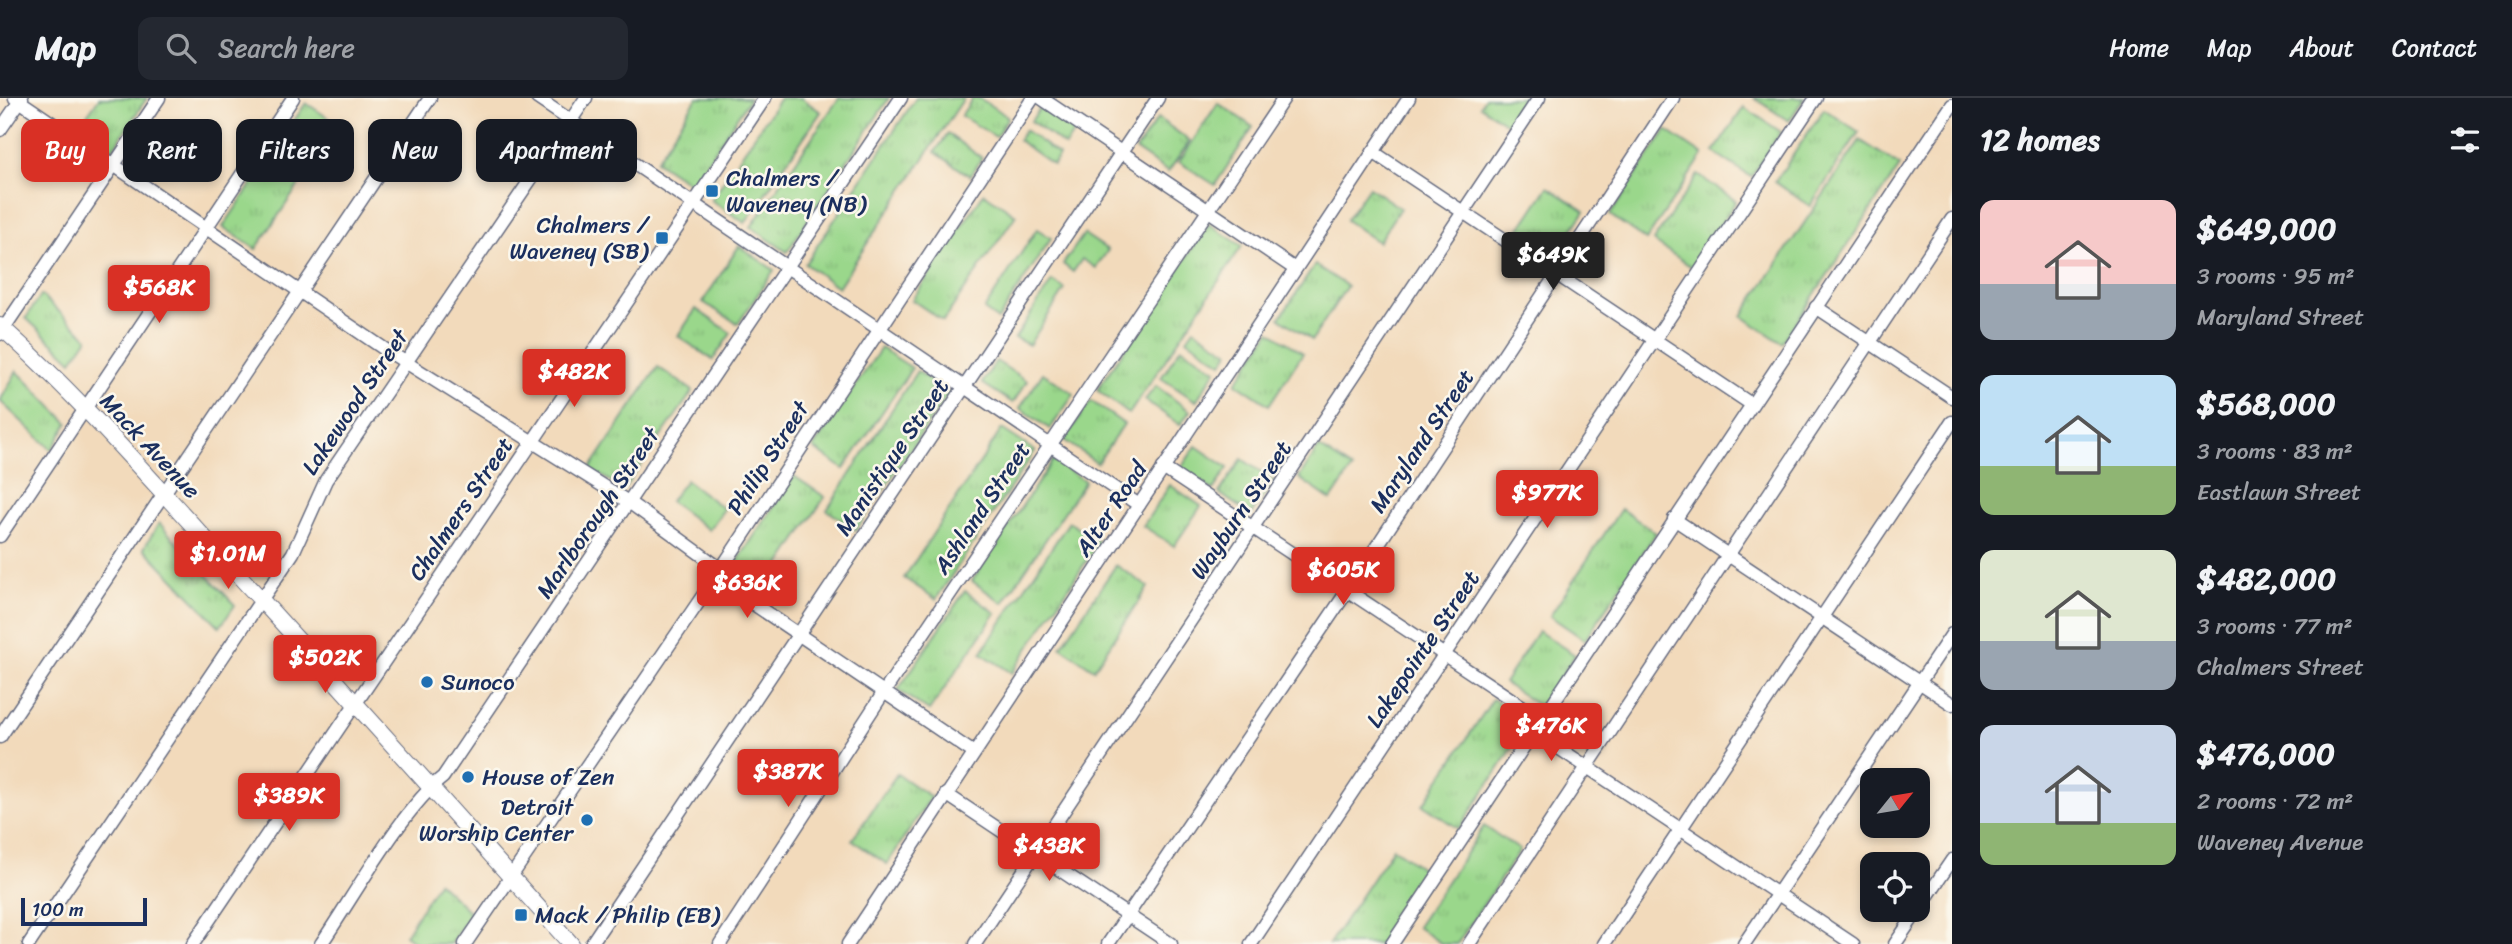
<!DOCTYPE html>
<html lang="en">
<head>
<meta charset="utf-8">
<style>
	:root { --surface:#171b24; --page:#242831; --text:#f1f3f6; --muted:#9ea1a6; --line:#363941; --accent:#d93025 }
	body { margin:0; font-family:Sriracha,sans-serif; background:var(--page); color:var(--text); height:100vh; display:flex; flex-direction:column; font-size:26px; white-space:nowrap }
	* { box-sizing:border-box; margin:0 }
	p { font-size:23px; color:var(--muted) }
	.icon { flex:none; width:38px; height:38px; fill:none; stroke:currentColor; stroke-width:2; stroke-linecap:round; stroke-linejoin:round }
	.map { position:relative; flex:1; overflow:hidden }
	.panel { display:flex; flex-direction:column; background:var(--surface); width:560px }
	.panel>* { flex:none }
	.top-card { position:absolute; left:21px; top:21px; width:665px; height:63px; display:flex; gap:14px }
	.needle { width:46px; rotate:60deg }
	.controls { position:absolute; left:1860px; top:670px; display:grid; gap:14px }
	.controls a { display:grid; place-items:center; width:70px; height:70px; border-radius:14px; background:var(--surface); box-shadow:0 4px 10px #0003; font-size:35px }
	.scale { position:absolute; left:21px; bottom:18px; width:126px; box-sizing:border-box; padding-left:7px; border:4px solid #1b2f5e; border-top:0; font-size:19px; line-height:24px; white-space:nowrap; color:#1b2f5e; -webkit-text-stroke:5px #fbf7ec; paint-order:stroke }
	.price { position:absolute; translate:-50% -60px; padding:0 16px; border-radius:7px; background:var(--accent); color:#fff; font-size:23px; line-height:46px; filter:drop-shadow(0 2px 4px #0008) }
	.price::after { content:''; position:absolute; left:50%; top:42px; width:21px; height:16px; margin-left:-10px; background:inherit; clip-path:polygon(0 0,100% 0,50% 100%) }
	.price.active { background:#222; color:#fff }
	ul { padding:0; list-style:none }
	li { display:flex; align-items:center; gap:21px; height:175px; padding:0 28px }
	li span { display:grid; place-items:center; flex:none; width:196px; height:140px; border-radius:14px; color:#555 }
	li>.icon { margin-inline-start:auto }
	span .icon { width:84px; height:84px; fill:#fffc; stroke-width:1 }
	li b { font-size:30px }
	h2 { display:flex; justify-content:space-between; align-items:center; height:84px; padding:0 28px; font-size:30px }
	.pill { padding:0 24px; border-radius:14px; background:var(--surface); box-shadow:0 4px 10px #0003; font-size:24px; line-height:63px }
	.pill.active { background:var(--accent); color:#fff }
	header { display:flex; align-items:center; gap:42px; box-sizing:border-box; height:98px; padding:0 35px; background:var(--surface); border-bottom:2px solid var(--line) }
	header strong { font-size:33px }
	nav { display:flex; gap:38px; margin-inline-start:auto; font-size:24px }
	.search { width:490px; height:63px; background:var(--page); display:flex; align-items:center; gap:18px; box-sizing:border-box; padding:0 24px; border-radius:14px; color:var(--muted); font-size:26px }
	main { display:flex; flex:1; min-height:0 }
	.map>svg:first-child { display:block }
	.grass { fill:url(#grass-tufts); stroke:#5a8374; stroke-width:2 }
	.green { fill:#9ad78b; stroke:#5a8374; stroke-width:2 }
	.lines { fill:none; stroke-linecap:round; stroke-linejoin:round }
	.minor-casing { stroke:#666b7f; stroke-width:15 }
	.major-casing { stroke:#666b7f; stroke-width:18 }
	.minor { stroke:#fff; stroke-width:12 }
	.major { stroke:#fff; stroke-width:16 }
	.poi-dot { fill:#1f6fb2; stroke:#fbf7ec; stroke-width:2.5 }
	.labels { text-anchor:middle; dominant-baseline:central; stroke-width:5; stroke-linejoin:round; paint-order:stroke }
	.poi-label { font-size:23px; fill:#1b2f5e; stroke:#fbf7ec; text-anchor:start }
	.street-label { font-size:23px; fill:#1b2f5e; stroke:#fbf7ec }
</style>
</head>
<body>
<header>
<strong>Map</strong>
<div class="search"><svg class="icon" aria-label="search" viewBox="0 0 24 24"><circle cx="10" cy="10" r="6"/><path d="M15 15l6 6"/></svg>Search here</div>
<nav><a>Home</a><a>Map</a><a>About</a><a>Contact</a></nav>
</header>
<main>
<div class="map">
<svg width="1952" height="846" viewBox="0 0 1952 846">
	<defs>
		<pattern id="grass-tufts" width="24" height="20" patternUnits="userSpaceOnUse" patternTransform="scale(1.75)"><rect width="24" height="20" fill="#9ad78b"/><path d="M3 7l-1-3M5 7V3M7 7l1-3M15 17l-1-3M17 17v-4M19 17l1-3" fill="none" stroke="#84b97a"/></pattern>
	</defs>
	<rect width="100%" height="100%" fill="#fbf7ec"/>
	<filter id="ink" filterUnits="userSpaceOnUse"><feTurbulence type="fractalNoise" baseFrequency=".0143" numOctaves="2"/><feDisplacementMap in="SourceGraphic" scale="14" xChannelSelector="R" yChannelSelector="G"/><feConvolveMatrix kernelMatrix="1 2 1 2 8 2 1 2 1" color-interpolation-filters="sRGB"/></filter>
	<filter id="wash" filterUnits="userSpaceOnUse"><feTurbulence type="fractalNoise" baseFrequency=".00686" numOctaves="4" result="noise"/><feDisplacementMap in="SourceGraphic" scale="28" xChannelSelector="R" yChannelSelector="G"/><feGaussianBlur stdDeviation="1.57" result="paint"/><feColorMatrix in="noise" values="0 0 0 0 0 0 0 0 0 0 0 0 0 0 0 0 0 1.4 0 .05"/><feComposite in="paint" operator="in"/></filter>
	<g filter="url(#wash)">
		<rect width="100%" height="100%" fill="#f2dabb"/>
		<g class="grass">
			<path d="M99 0H147L112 52 79 29Z"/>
			<path d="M697 0H750L692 87 656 63Z"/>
			<path d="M780 0H801L821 14 745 125 711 102Z"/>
			<path d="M839 0H889L787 154 751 129Z"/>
			<path d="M916 0H964L838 189 805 166Z"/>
			<path d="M973 0H979L1008 19 996 39 961 18Z"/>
			<path d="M1485 0H1528L1510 28 1480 8Z"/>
			<path d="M1754 0H1804L1789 23Z"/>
			<path d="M306 5 339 27 256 151 223 129Z"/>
			<path d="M1218 5 1253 29 1215 87 1179 64Z"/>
			<path d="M1744 9 1781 34 1751 79 1714 54Z"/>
			<path d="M1040 10 1075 33 1065 48 1031 23Z"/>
			<path d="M1824 11 1859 34 1810 108 1775 84Z"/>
			<path d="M1158 20 1190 43 1168 74 1136 52Z"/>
			<path d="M1025 32 1059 57 1053 67 1018 42Z"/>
			<path d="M1666 32 1703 57 1646 142 1610 117Z"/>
			<path d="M948 36 982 60 970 78 935 54Z"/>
			<path d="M1860 42 1900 68 1782 245 1742 218Z"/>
			<path d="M1698 77 1736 103 1692 169 1653 143Z"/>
			<path d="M1369 89 1400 110 1378 144 1346 122Z"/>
			<path d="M1548 89 1585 113 1552 162 1516 137Z"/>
			<path d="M984 95 1016 117 943 223 912 202Z"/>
			<path d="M1209 126 1242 148 1129 316 1097 292Z"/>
			<path d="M739 148 774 172 738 226 703 204Z"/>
			<path d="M1315 167 1347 188 1312 242 1280 220Z"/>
			<path d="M41 197 88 240 72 263 26 220Z"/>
			<path d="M696 211 731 235 713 262 678 238Z"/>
			<path d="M1194 231 1229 254 1222 265 1187 241Z"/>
			<path d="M1270 233 1303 255 1269 307 1236 285Z"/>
			<path d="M1181 249 1216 272 1196 303 1161 280Z"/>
			<path d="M881 250 912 270 844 371 813 350Z"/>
			<path d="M996 263 1027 283 1013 305 982 285Z"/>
			<path d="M658 269 693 293 624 391 590 371Z"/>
			<path d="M17 273 68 325 52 352 0 303Z"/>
			<path d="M917 273 949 295 856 432 827 412Z"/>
			<path d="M1043 275 1074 296 1050 331 1020 310Z"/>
			<path d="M1156 288 1190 313 1180 327 1145 302Z"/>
			<path d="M1091 303 1124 326 1097 365 1064 342Z"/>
			<path d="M1002 331 1035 353 936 501 904 480Z"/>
			<path d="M1319 349 1352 371 1331 402 1299 380Z"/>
			<path d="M1242 361 1274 383 1251 417 1219 395Z"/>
			<path d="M1053 362 1085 383 1003 505 972 483Z"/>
			<path d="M794 378 825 399 768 485 737 464Z"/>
			<path d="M1170 387 1201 408 1174 448 1143 428Z"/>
			<path d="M1621 411 1656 435 1585 542 1550 518Z"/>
			<path d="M1069 424 1099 444 1012 575 981 555Z"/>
			<path d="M159 425 235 507 220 529 144 450Z"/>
			<path d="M1116 467 1148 489 1094 571 1061 549Z"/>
			<path d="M965 493 996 515 929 613 898 592Z"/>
			<path d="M1538 533 1575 557 1541 609 1504 585Z"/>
			<path d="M1493 601 1529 625 1459 731 1423 707Z"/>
			<path d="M897 676 931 699 887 766 852 742Z"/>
			<path d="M1484 728 1520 752 1457 846H1442L1417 829Z"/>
			<path d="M1393 750 1429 775 1382 846H1329Z"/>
			<path d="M438 784 471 815 450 846H417L405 837Z"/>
		</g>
		<g class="green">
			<path d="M1037 131 1051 140 998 222 984 212Z"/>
			<path d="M1084 136 1108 152 1096 170 1082 161 1073 174 1063 166Z"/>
			<path d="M1052 183 1065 191 1029 247 1015 240Z"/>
			<path d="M1196 348 1228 370 1213 392 1181 370Z"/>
			<path d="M686 382 724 411 709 432 670 403Z"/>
		</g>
	</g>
	<g filter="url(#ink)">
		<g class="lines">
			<g class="minor-casing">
				<g id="minor">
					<path d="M15 0 383 250 630 405 721 471"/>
					<path d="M537 0 1139 407"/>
					<path d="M1041 0 1295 171"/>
					<path d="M0 32 22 0"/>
					<path d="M1373 54 1751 306"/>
					<path d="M1816 209 1952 299"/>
					<path d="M0 236 159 0"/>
					<path d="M1163 370 1541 621"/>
					<path d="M1674 421 1952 606"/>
					<path d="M0 438 293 0"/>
					<path d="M715 480 974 655"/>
					<path d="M1533 633 1853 846"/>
					<path d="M0 639 430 0"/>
					<path d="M946 696 1171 846"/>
					<path d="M29 846 293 455 326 382 586 0"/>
					<path d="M193 846 765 0"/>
					<path d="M321 846C352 801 402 711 443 679L901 0"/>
					<path d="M465 846 715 480 1033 0"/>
					<path d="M591 846 1158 0"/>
					<path d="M720 846 884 594 1284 0"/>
					<path d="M848 846 1409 0"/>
					<path d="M975 846 1539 0"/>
					<path d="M1108 846 1348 492 1673 0"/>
					<path d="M1251 846 1816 0"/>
					<path d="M1392 846 1952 7"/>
					<path d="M1469 846 1952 121"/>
					<path d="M1604 846 1952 324"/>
					<path d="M1744 846 1952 536"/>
					<path d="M1895 846 1952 762"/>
				</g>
			</g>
			<g class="major-casing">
				<path id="major" d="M0 228C75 295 141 371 209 445 332 578 451 712 571 846"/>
			</g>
			<use href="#minor" class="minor"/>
			<use href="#major" class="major"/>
		</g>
	</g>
	<g class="poi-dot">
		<rect x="705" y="86" width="14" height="14" rx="3.5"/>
		<rect x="655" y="133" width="14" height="14" rx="3.5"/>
		<circle cx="427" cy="584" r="7"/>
		<circle cx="468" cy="679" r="7"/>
		<circle cx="587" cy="722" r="7"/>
		<rect x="514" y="810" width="14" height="14" rx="3.5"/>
	</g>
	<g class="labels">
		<g class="poi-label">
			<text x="726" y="80">Chalmers /<tspan x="726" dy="26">Waveney (NB)</tspan></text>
			<text x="648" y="127" text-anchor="end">Chalmers /<tspan x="648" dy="26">Waveney (SB)</tspan></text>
			<text x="441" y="584">Sunoco</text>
			<text x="482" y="679">House of Zen</text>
			<text x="573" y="709" text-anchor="end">Detroit<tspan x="573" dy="26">Worship Center</tspan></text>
			<text x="535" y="817">Mack / Philip (EB)</text>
		</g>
		<g class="street-label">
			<text transform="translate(355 304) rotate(-56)">Lakewood Street</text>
			<text transform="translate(1422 343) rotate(-56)">Maryland Street</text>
			<text transform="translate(150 348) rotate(47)">Mack Avenue</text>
			<text transform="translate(892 359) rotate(-56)">Manistique Street</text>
			<text transform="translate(768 360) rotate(-57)">Philip Street</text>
			<text transform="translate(982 410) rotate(-56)">Ashland Street</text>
			<text transform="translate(461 411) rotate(-56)">Chalmers Street</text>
			<text transform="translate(1111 411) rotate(-56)">Alter Road</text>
			<text transform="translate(1241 412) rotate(-56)">Wayburn Street</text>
			<text transform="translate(598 415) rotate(-56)">Marlborough Street</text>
			<text transform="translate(1423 551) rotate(-56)">Lakepointe Street</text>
		</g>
	</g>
</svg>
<div class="controls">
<a><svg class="needle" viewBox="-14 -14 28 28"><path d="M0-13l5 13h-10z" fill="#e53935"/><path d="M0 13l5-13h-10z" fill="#9ea1a6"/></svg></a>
<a><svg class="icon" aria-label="locate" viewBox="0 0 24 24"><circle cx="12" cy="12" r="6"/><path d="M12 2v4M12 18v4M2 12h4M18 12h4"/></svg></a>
</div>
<div class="scale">100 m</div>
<b class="price active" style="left:1553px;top:194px">$649K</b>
<b class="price" style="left:159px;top:227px">$568K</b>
<b class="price" style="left:574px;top:311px">$482K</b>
<b class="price" style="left:1547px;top:432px">$977K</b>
<b class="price" style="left:228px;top:493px">$1.01M</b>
<b class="price" style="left:1343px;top:509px">$605K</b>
<b class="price" style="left:747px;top:522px">$636K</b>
<b class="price" style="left:325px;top:597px">$502K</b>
<b class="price" style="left:1551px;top:665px">$476K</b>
<b class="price" style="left:788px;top:711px">$387K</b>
<b class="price" style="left:289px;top:735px">$389K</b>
<b class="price" style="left:1049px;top:785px">$438K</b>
<div class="top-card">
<a class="pill active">Buy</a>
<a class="pill">Rent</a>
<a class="pill">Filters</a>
<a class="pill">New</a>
<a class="pill">Apartment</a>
</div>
</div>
<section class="panel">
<h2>12 homes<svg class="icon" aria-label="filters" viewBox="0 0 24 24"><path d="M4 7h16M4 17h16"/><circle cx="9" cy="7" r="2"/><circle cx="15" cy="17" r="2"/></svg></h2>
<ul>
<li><span style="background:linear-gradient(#f6c9c9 60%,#9aa5b1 0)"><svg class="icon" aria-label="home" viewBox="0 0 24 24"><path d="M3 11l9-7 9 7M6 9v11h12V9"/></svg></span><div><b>$649,000</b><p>3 rooms · 95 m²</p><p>Maryland Street</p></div></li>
<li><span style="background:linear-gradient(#bfe0f5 65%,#8fb573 0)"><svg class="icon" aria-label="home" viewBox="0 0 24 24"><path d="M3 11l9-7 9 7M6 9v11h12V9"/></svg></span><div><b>$568,000</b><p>3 rooms · 83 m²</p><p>Eastlawn Street</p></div></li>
<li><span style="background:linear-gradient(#dfe7d0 65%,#9aa5b1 0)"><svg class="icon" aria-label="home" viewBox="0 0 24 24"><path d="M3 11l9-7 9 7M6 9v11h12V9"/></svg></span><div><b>$482,000</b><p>3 rooms · 77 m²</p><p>Chalmers Street</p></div></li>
<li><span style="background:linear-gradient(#c9d6e8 70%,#8fb573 0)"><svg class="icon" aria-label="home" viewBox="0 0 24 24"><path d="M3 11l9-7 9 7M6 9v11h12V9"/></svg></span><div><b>$476,000</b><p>2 rooms · 72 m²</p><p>Waveney Avenue</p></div></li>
</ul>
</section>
</main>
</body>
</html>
